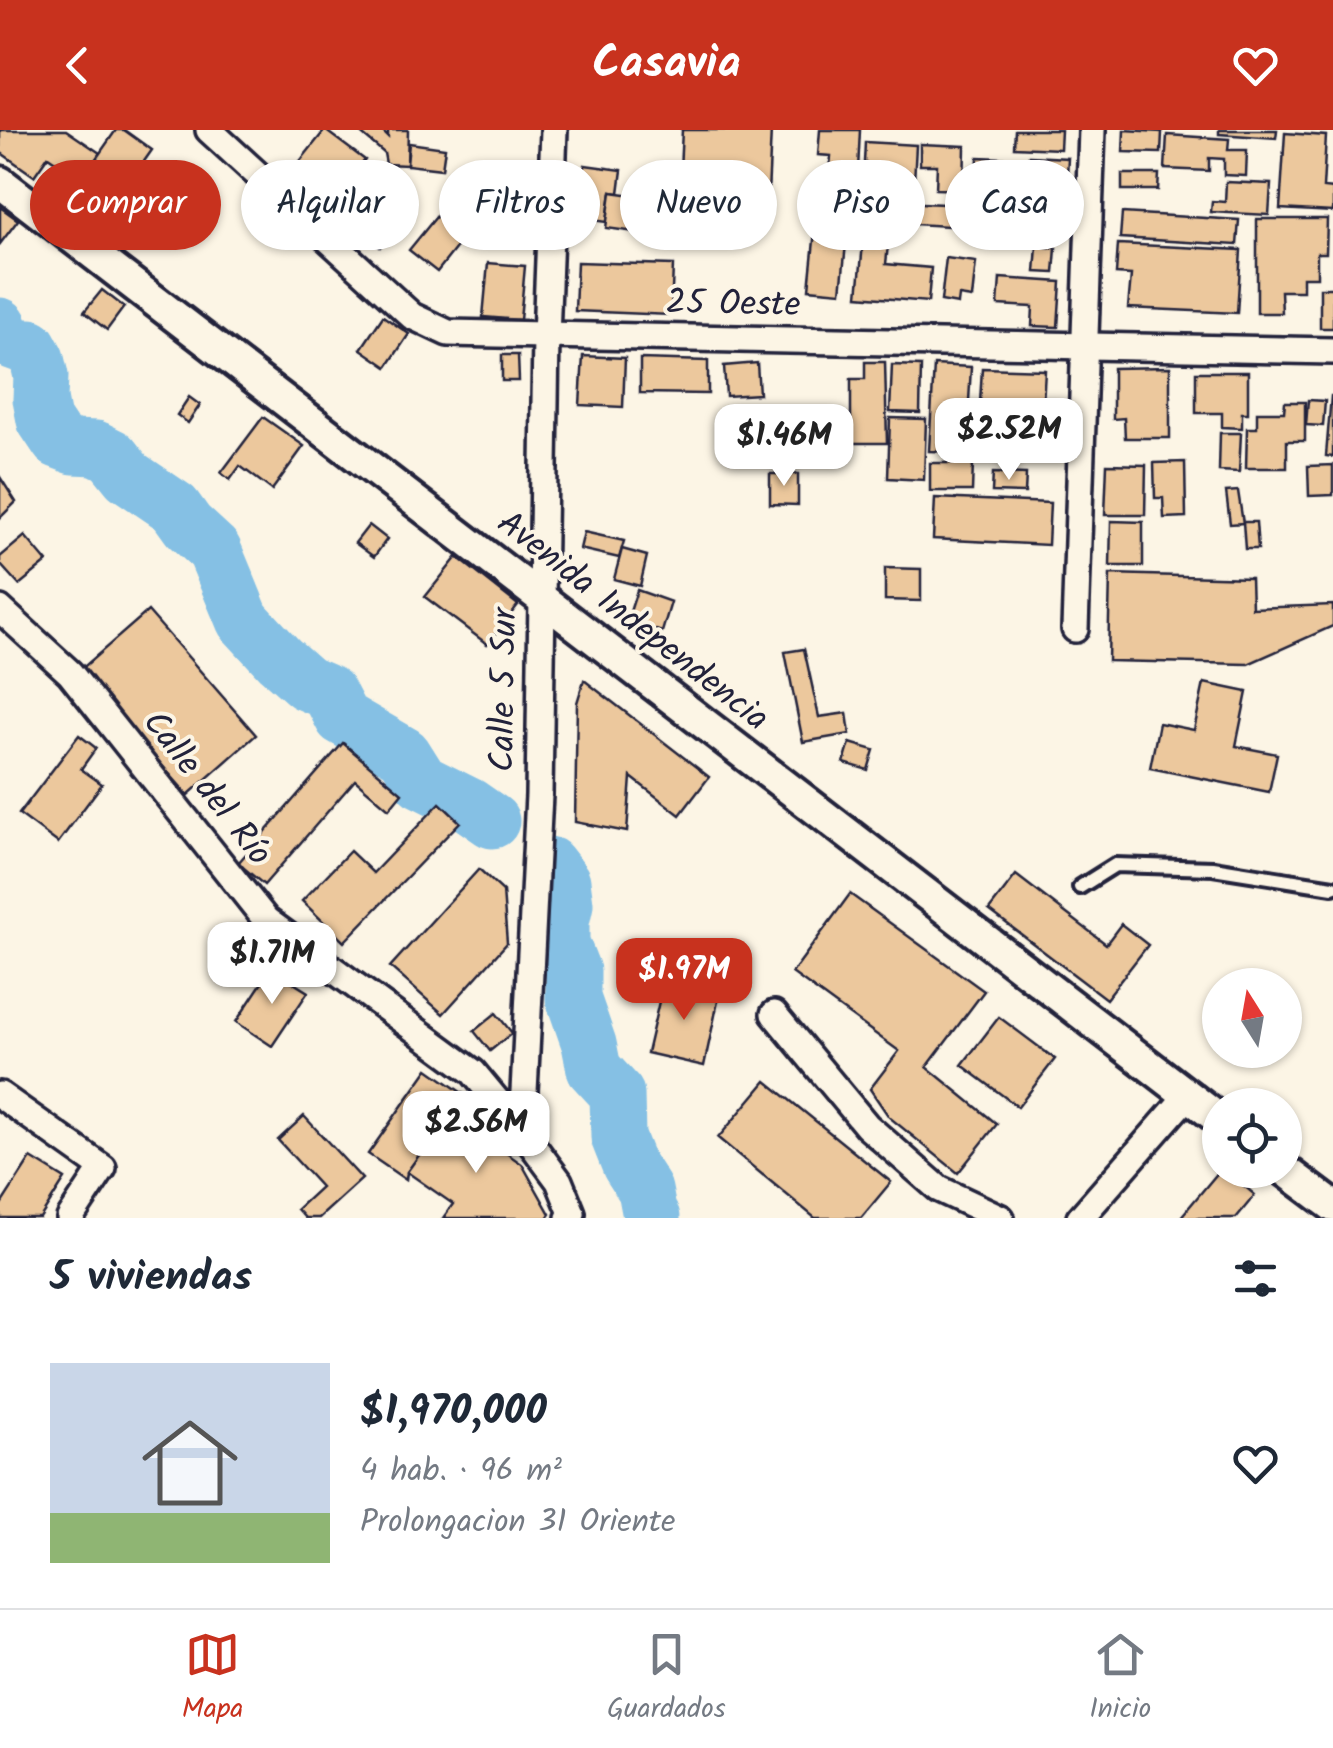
<!DOCTYPE html>
<html lang="es">
<head>
<meta charset="utf-8">
<style>
	:root { --surface:#fff; --page:#f6f6f7; --text:#1f2937; --muted:#747a83; --line:#e0e1e3; --accent:#c8321e }
	body { margin:0; font-family:Kalam,sans-serif; background:var(--page); color:var(--text); height:100vh; display:flex; flex-direction:column; font-size:38px; white-space:nowrap }
	* { box-sizing:border-box; margin:0 }
	p { font-size:32px; color:var(--muted) }
	.icon { flex:none; width:55px; height:55px; fill:none; stroke:currentColor; stroke-width:2; stroke-linecap:round; stroke-linejoin:round }
	.map { position:relative; height:1088px; overflow:hidden }
	.panel { display:flex; flex-direction:column; background:var(--surface); flex:1 }
	.panel>* { flex:none }
	.guide { position:absolute; left:30px; top:30px; width:1275px; height:90px; display:flex; gap:20px }
	.needle { width:65px; rotate:349deg }
	.tools { position:absolute; left:1202px; top:838px; display:grid; gap:20px }
	.tools a { display:grid; place-items:center; width:100px; height:100px; border-radius:50%; background:var(--surface); box-shadow:0 2px 8px #0004; font-size:50px }
	.price { position:absolute; translate:-50% -85px; padding:0 22px; border-radius:20px; background:#fff; color:#222; font-size:32px; line-height:65px; filter:drop-shadow(0 2px 5px #0008) }
	.price::after { content:''; position:absolute; left:50%; top:60px; width:30px; height:22px; margin-left:-15px; background:inherit; clip-path:polygon(0 0,100% 0,50% 100%) }
	.price.active { background:var(--accent); color:#fff }
	ul { padding:0; list-style:none }
	li { display:flex; align-items:center; gap:30px; height:250px; padding:0 50px }
	li+li { border-top:2px solid var(--line) }
	li span { display:grid; place-items:center; flex:none; width:280px; height:200px; border-radius:0px; color:#555 }
	li>.icon { margin-inline-start:auto }
	span .icon { width:120px; height:120px; fill:#fffc; stroke-width:1 }
	li b { font-size:42px }
	h2 { display:flex; justify-content:space-between; align-items:center; height:120px; padding:0 50px; font-size:42px }
	.pill { padding:0 35px; border-radius:45px; background:var(--surface); box-shadow:0 2px 8px #0004; font-size:35px; line-height:90px }
	.pill.active { background:var(--accent); color:#fff }
	header { display:flex; justify-content:space-between; align-items:center; height:130px; padding:0 50px; background:var(--accent); color:#fff; font-size:45px; font-weight:700 }
	.dock { display:flex; justify-content:space-around; align-items:center; height:140px; border-top:2px solid var(--line); background:var(--surface); font-size:28px; color:var(--muted) }
	.dock a { display:grid; justify-items:center; gap:5px }
	.dock .active { color:var(--accent) }
	.map>svg:first-child { display:block }
	.lines { fill:none; stroke-linecap:round; stroke-linejoin:round }
	.river { stroke:#85c0e4; stroke-width:55 }
	.building { fill:#ecc89d; stroke:#22223b; stroke-width:2.5 }
	.service-casing { stroke:#22223b; stroke-width:20 }
	.minor-casing { stroke:#22223b; stroke-width:32 }
	.tertiary-casing { stroke:#22223b; stroke-width:38 }
	.service { stroke:#fcf5e5; stroke-width:12 }
	.minor { stroke:#fcf5e5; stroke-width:25 }
	.tertiary { stroke:#fcf5e5; stroke-width:30 }
	.labels { text-anchor:middle; dominant-baseline:central; stroke-width:8; stroke-linejoin:round; paint-order:stroke }
	.street-label { font-size:35px; fill:#22223b; stroke:#fcf5e5 }
</style>
</head>
<body>
<header><svg class="icon" aria-label="back" viewBox="0 0 24 24"><path d="M15 5l-7 7 7 7"/></svg>Casavia<svg class="icon" aria-label="heart" viewBox="0 0 24 24"><path d="M12 20l-8-8c-3-5 5-10 8-4 3-6 11-1 8 4z"/></svg></header>
<div class="map">
<svg width="1333" height="1088" viewBox="0 0 1333 1088">
	<rect width="100%" height="100%" fill="#fcf5e5"/>
	<filter id="ink" filterUnits="userSpaceOnUse"><feTurbulence type="fractalNoise" baseFrequency=".01" numOctaves="2"/><feDisplacementMap in="SourceGraphic" scale="20" xChannelSelector="R" yChannelSelector="G"/><feConvolveMatrix kernelMatrix="1 2 1 2 8 2 1 2 1" color-interpolation-filters="sRGB"/></filter>
	<g filter="url(#ink)">
		<g class="lines">
			<g class="river">
				<path d="M0 195C4 210 16 216 30 216L37 229 41 246 40 269 44 290 58 311 74 317 96 318 112 326 128 346 175 378 188 396 214 420 243 490 279 529 306 553 329 563 342 588 404 624 421 651 469 675 492 691"/>
				<path d="M549 734 563 752 566 774 562 792V813L573 841V868L589 914 594 939 617 964 618 1007 629 1035 645 1060 650 1086 653 1088"/>
			</g>
		</g>
		<g class="building">
			<path d="M0 0H66L100 23 82 49 48 26 34 46 0 22Z"/>
			<path d="M116 0H124L152 20 115 73 82 49Z"/>
			<path d="M325 0 365 30 327 76 289 45Z"/>
			<path d="M357 0H381L388 7V0H408L407 35 386 34 384 23Z"/>
			<path d="M682 0H771L768 65 679 61Z"/>
			<path d="M820 0H860L858 40 830 38 831 26 818 25Z"/>
			<path d="M1015 0H1061L1060 19 1014 17Z"/>
			<path d="M1124 0 1162 2 1161 23 1123 22Z"/>
			<path d="M1219 0H1277L1276 8 1219 4Z"/>
			<path d="M1285 3 1326 6 1323 58 1333 59V82L1280 79Z"/>
			<path d="M1167 5 1229 9 1228 20H1247L1246 46 1224 45V29L1209 28V41L1165 39Z"/>
			<path d="M865 12 916 15 914 52 873 50 874 34 864 33Z"/>
			<path d="M409 13 445 18 442 39 407 35Z"/>
			<path d="M920 14 965 16 964 60 936 59 937 35H920Z"/>
			<path d="M1029 26 1068 28 1064 98 1048 97 1050 76 1027 74Z"/>
			<path d="M978 27 1024 29 1022 78 991 77V67H976Z"/>
			<path d="M585 35 622 40 619 63 611 62 607 92 578 88Z"/>
			<path d="M375 42 415 74 380 117 341 85Z"/>
			<path d="M456 44 504 49 499 97 473 87Z"/>
			<path d="M1122 44H1159L1158 60H1122Z"/>
			<path d="M1226 52 1271 54 1269 85 1211 82 1212 71 1225 72Z"/>
			<path d="M864 55 891 56 890 74 863 73Z"/>
			<path d="M611 62 648 67 643 103 606 98Z"/>
			<path d="M898 72 967 75 966 97 897 93Z"/>
			<path d="M0 77 18 90 0 114Z"/>
			<path d="M817 81 849 85 841 162 809 159Z"/>
			<path d="M440 82 467 104 437 142 409 120Z"/>
			<path d="M1122 83 1239 90 1237 115 1120 108Z"/>
			<path d="M1257 89H1327L1326 123H1317V147H1303V161H1281L1282 183H1257Z"/>
			<path d="M864 103 889 105 886 134 931 138 928 172 858 166Z"/>
			<path d="M1118 114 1241 120 1237 183 1128 178 1131 145 1116 144Z"/>
			<path d="M1037 116 1056 118 1054 143 1035 142Z"/>
			<path d="M946 128 976 132 972 168 959 166 958 174 941 171Z"/>
			<path d="M577 132 673 135 671 185 575 181Z"/>
			<path d="M488 133 525 136 520 190 483 187Z"/>
			<path d="M1000 148 1061 152 1058 197 1032 196 1033 177 998 175Z"/>
			<rect x="1320" y="158" width="13" height="40"/>
			<path d="M102 160 124 177 107 200 84 182Z"/>
			<path d="M383 186 409 204 387 237 361 219Z"/>
			<path d="M502 225H518L519 251H502Z"/>
			<path d="M583 226 625 228 623 277 580 275Z"/>
			<path d="M640 229 708 231V264L640 263Z"/>
			<path d="M865 232H885L887 313H851V249H865Z"/>
			<path d="M757 233 759 264 726 266 724 236Z"/>
			<path d="M892 235 921 236 920 283 890 282Z"/>
			<path d="M934 235 971 237 966 322 929 321Z"/>
			<path d="M1170 237V308H1125L1124 288 1113 289V238Z"/>
			<path d="M982 238 1045 240 1043 274 980 273Z"/>
			<path d="M1196 242H1248V283H1242V298L1222 297V283H1196Z"/>
			<path d="M1331 266H1333V327L1326 326Z"/>
			<path d="M189 267 200 275 188 293 177 285Z"/>
			<path d="M1308 270 1325 271 1323 296 1306 295Z"/>
			<path d="M1285 272H1305V311H1287V338H1246L1247 298H1257V282H1284Z"/>
			<path d="M1010 281 1038 283 1035 327 1008 325Z"/>
			<path d="M263 287 304 316 272 360 240 336 230 350 221 343Z"/>
			<path d="M890 288 926 289 924 350 888 348Z"/>
			<path d="M1220 303H1241L1239 342 1219 341Z"/>
			<path d="M990 311H1007L1006 330H989Z"/>
			<path d="M1185 332 1186 387 1164 388 1163 368H1155L1154 333Z"/>
			<path d="M930 333H973L972 361H930Z"/>
			<path d="M1107 334 1146 335 1145 385H1105Z"/>
			<path d="M1333 335V365L1309 366 1308 336Z"/>
			<path d="M993 343 1026 344 1025 363 992 362Z"/>
			<path d="M770 344H798V375L770 374Z"/>
			<path d="M0 347 16 372 0 388Z"/>
			<path d="M1238 361 1243 393 1230 394 1226 362Z"/>
			<path d="M935 368 1050 373 1048 415 933 409Z"/>
			<path d="M1111 391 1143 392V436H1110Z"/>
			<path d="M1243 392H1256L1258 419H1245Z"/>
			<path d="M369 395 387 409 374 427 355 413Z"/>
			<path d="M584 402 624 411 619 428 580 419Z"/>
			<path d="M25 406 47 432 19 455 0 434V427Z"/>
			<path d="M622 419 647 426 640 456 614 449Z"/>
			<path d="M457 427 518 475 487 514 425 467Z"/>
			<path d="M885 438 921 439V471L885 470Z"/>
			<path d="M1110 444 1251 448 1252 478 1333 475V496L1248 534 1108 531Z"/>
			<path d="M637 460 671 472 662 502 627 491Z"/>
			<path d="M148 481 256 605 188 665 79 541Z"/>
			<path d="M804 519 819 587 847 583 850 604 803 612 785 522Z"/>
			<path d="M584 550 709 647 680 685 631 647 627 702 575 692 577 573Z"/>
			<path d="M1204 553 1247 562 1236 616 1277 624 1269 662 1150 638 1159 593 1194 600Z"/>
			<path d="M79 605 96 618 81 639 102 654 58 713 19 684Z"/>
			<path d="M343 613 402 663 389 679 355 650 264 755 238 733Z"/>
			<path d="M850 613 874 620 868 640 844 633Z"/>
			<path d="M440 673 460 692 344 812 302 771 350 721 373 743Z"/>
			<path d="M479 739 503 761 507 813 443 884 390 837Z"/>
			<path d="M1016 745 1106 814 1121 794 1148 815 1106 869 989 780Z"/>
			<path d="M850 764 984 861 927 937 997 994 958 1043 889 987 870 959 899 921 792 843Z"/>
			<path d="M271 839 308 862 272 916 236 892Z"/>
			<path d="M664 850 720 862 704 936 647 923Z"/>
			<path d="M496 883 512 903 490 921 474 901Z"/>
			<path d="M999 887 1055 929 1018 977 962 935Z"/>
			<path d="M428 939 465 965 407 1042 406 1050 368 1024Z"/>
			<path d="M766 951 891 1052 861 1088H815L718 1008Z"/>
			<path d="M449 983 522 1034 550 1084 547 1088H443L453 1074 407 1042Z"/>
			<path d="M304 986 362 1049 319 1088H305L297 1079 321 1057 278 1010Z"/>
			<path d="M31 1028 65 1049 40 1088H0V1076Z"/>
			<path d="M1220 1040H1225L1255 1065 1236 1088H1180Z"/>
		</g>
		<g class="lines">
			<g class="service-casing">
				<path id="service" d="M1080 757 1115 735 1213 738 1333 757"/>
			</g>
			<g class="minor-casing">
				<g id="minor">
					<path d="M209 0 412 186 448 203 1333 221"/>
					<path d="M0 479 70 543 266 790 473 942 522 1001 559 1051 572 1083 569 1088"/>
					<path d="M1075 499 1092 0"/>
					<path d="M774 884 867 996 939 1059 1001 1088"/>
					<path d="M0 965 103 1038 70 1088"/>
					<path d="M522 1001 539 665 546 207 554 0"/>
					<path d="M1080 1088 1187 966"/>
				</g>
			</g>
			<g class="tertiary-casing">
				<g id="tertiary">
					<path d="M0 52 1220 990"/>
					<path d="M1285 1040 1333 1076"/>
				</g>
			</g>
			<use href="#service" class="service"/>
			<use href="#minor" class="minor"/>
			<use href="#tertiary" class="tertiary"/>
		</g>
	</g>
	<g class="labels">
		<g class="street-label">
			<text transform="translate(733 175) rotate(1)">25 Oeste</text>
			<text transform="translate(632 492) rotate(38)">Avenida Independencia</text>
			<text transform="translate(505 560) rotate(-89)">Calle 5 Sur</text>
			<text transform="translate(206 659) rotate(52)">Calle del Río</text>
		</g>
	</g>
</svg>
<div class="tools">
<a><svg class="needle" viewBox="-14 -14 28 28"><path d="M0-13l5 13h-10z" fill="#e53935"/><path d="M0 13l5-13h-10z" fill="#747a83"/></svg></a>
<a><svg class="icon" aria-label="locate" viewBox="0 0 24 24"><circle cx="12" cy="12" r="6"/><path d="M12 2v4M12 18v4M2 12h4M18 12h4"/></svg></a>
</div>
<b class="price" style="left:1009px;top:353px">$2.52M</b>
<b class="price" style="left:784px;top:359px">$1.46M</b>
<b class="price" style="left:272px;top:877px">$1.71M</b>
<b class="price active" style="left:684px;top:893px">$1.97M</b>
<b class="price" style="left:476px;top:1046px">$2.56M</b>
<div class="guide">
<a class="pill active">Comprar</a>
<a class="pill">Alquilar</a>
<a class="pill">Filtros</a>
<a class="pill">Nuevo</a>
<a class="pill">Piso</a>
<a class="pill">Casa</a>
</div>
</div>
<section class="panel">
<h2>5 viviendas<svg class="icon" aria-label="filters" viewBox="0 0 24 24"><path d="M4 7h16M4 17h16"/><circle cx="9" cy="7" r="2"/><circle cx="15" cy="17" r="2"/></svg></h2>
<ul>
<li><span style="background:linear-gradient(#c9d6e8 75%,#8fb573 0)"><svg class="icon" aria-label="home" viewBox="0 0 24 24"><path d="M3 11l9-7 9 7M6 9v11h12V9"/></svg></span><div><b>$1,970,000</b><p>4 hab. · 96 m²</p><p>Prolongacion 31 Oriente</p></div><svg class="icon" aria-label="heart" viewBox="0 0 24 24"><path d="M12 20l-8-8c-3-5 5-10 8-4 3-6 11-1 8 4z"/></svg></li>
</ul>
</section>
<nav class="dock">
<a class="active"><svg class="icon" aria-label="map" viewBox="0 0 24 24"><path d="M3 6l6-2 6 2 6-2v14l-6 2-6-2-6 2zM9 4v14M15 6v14"/></svg>Mapa</a>
<a><svg class="icon" aria-label="saved" viewBox="0 0 24 24"><path d="M7 4h10v16l-5-4-5 4z"/></svg>Guardados</a>
<a><svg class="icon" aria-label="home" viewBox="0 0 24 24"><path d="M3 11l9-7 9 7M6 9v11h12V9"/></svg>Inicio</a>
</nav>
</body>
</html>
